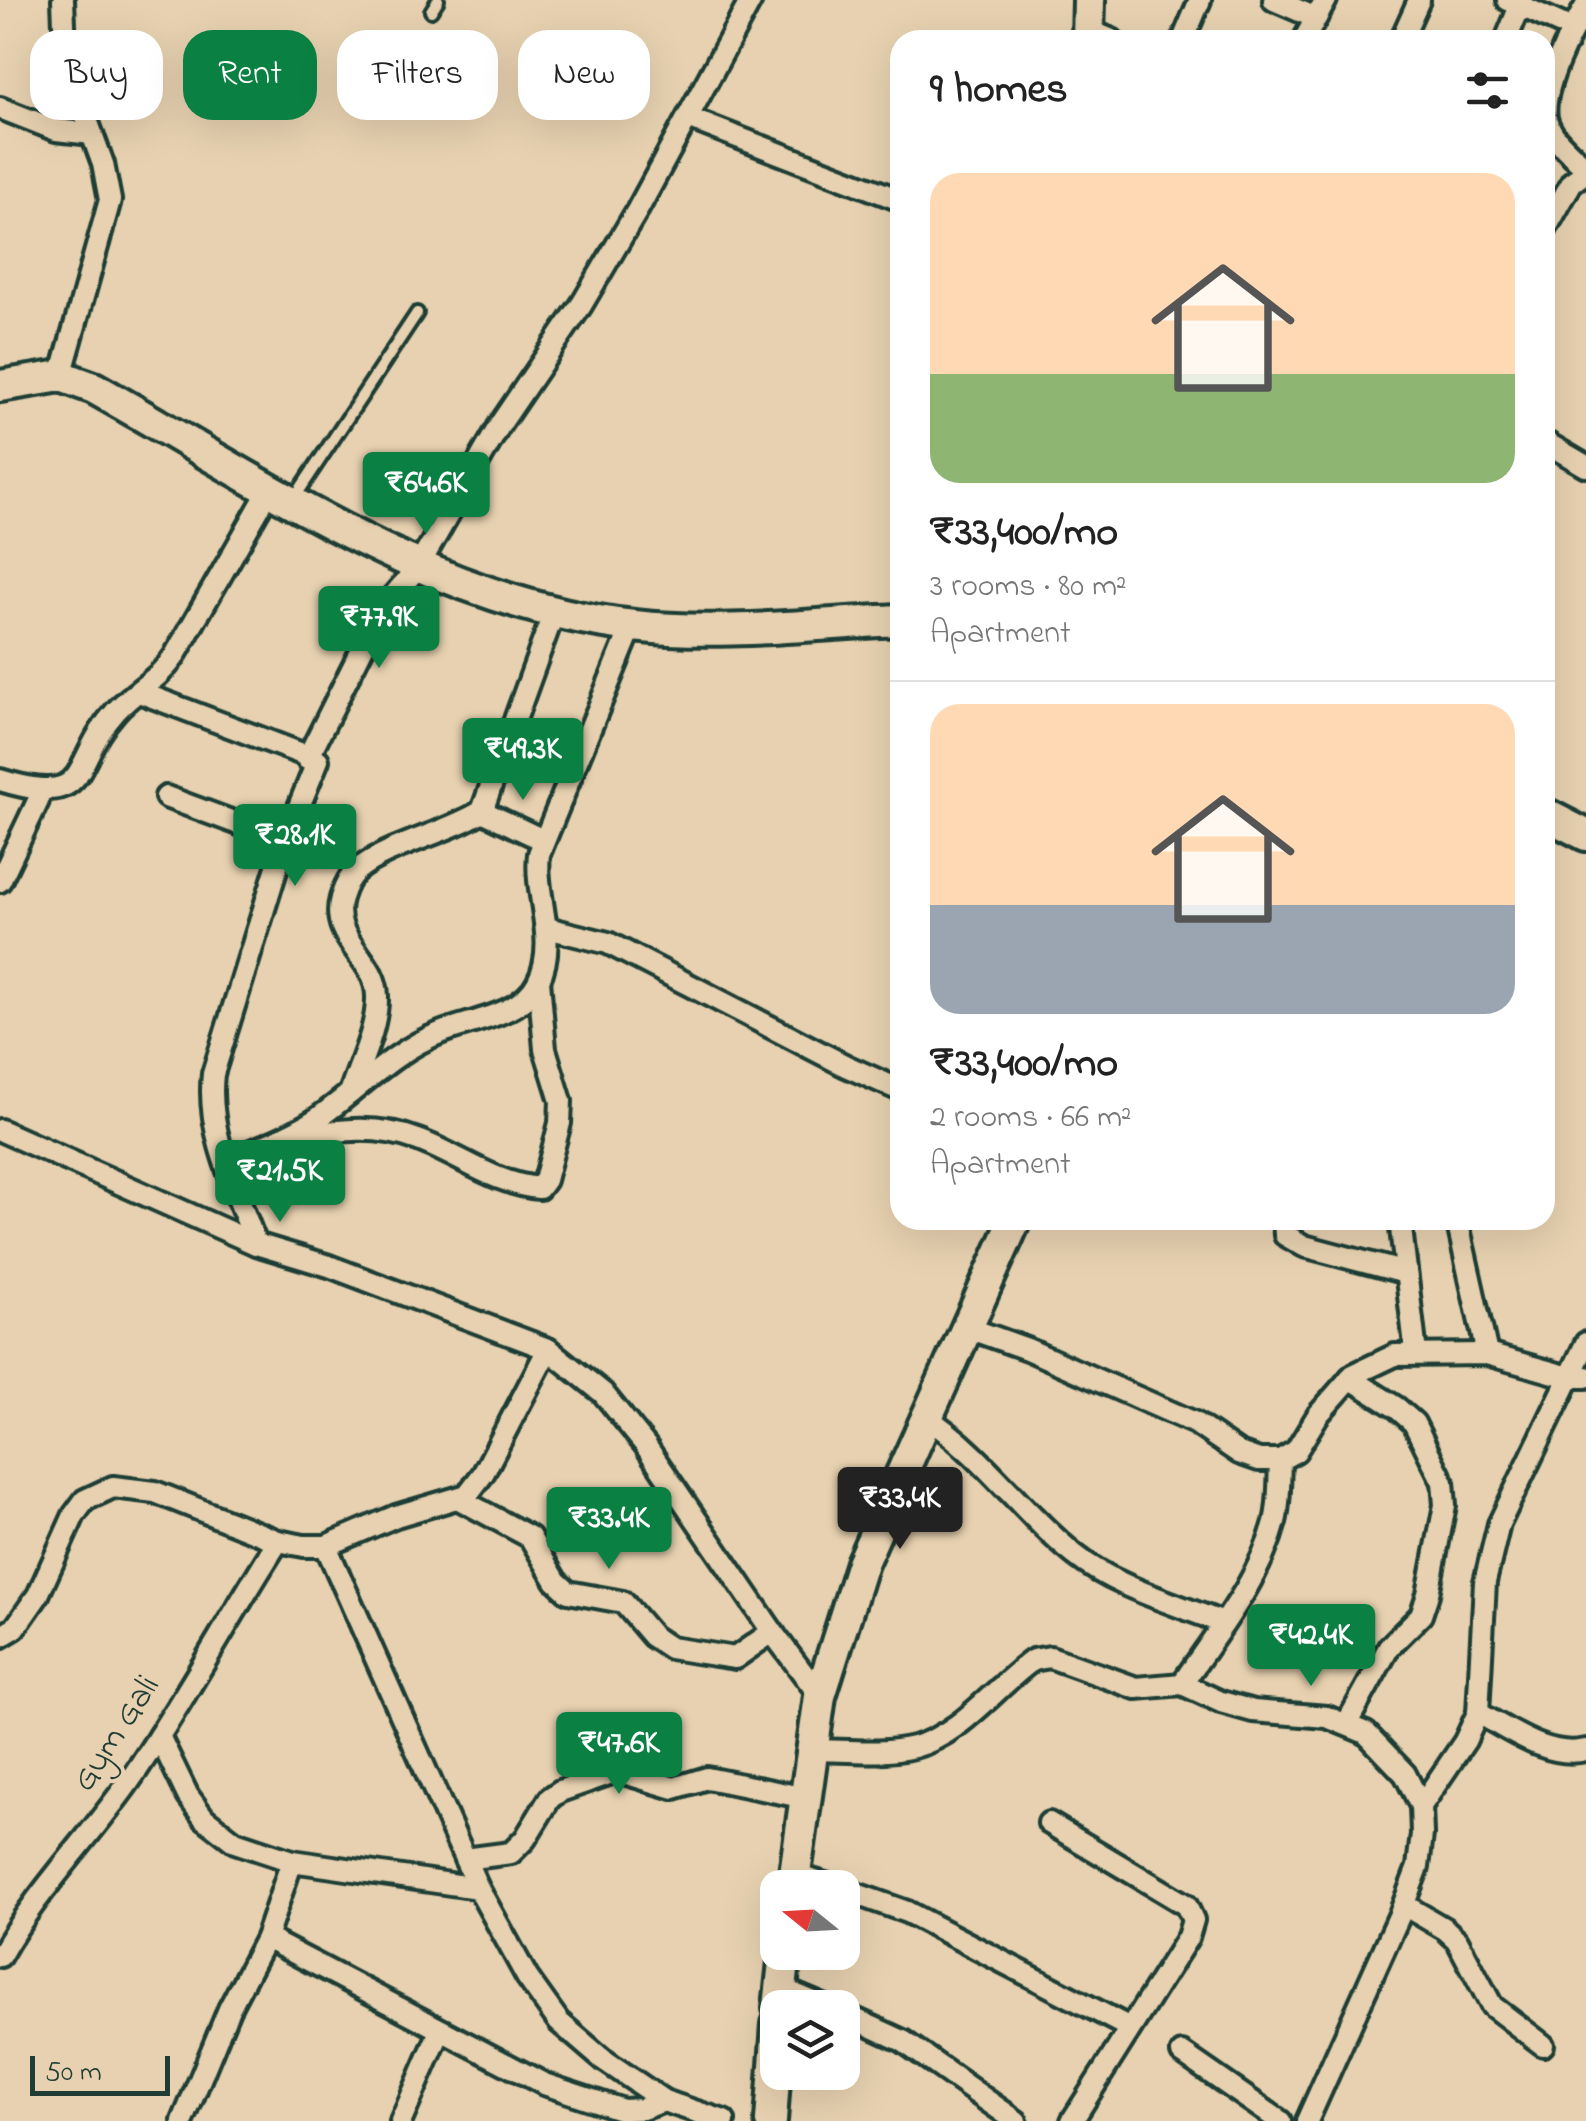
<!DOCTYPE html>
<html lang="en">
<head>
<meta charset="utf-8">
<style>
	:root { --surface:#fff; --page:#f2f2f2; --text:#222; --muted:#767676; --line:#e0e0e0; --accent:#0b8043 }
	body { margin:0; font-family:"Indie Flower",sans-serif; background:var(--page); color:var(--text); height:100vh; display:flex; flex-direction:column; font-size:38px; white-space:nowrap }
	* { box-sizing:border-box; margin:0 }
	p { font-size:32px; color:var(--muted) }
	.icon { flex:none; width:55px; height:55px; fill:none; stroke:currentColor; stroke-width:2; stroke-linecap:round; stroke-linejoin:round }
	.map { position:relative; flex:1; overflow:hidden }
	.drawer { position:absolute; left:890px; top:30px; width:665px; height:1200px; display:flex; flex-direction:column; background:var(--surface); border-radius:30px; box-shadow:0 10px 40px #0002 }
	.drawer>* { flex:none }
	.guide { position:absolute; left:30px; top:30px; width:710px; height:90px; display:flex; gap:20px }
	.needle { width:65px; rotate:288deg }
	.tools { position:absolute; left:760px; top:1870px; display:grid; gap:20px }
	.tools a { display:grid; place-items:center; width:100px; height:100px; border-radius:20px; background:var(--surface); box-shadow:0 10px 40px #0002; font-size:50px }
	.scale { position:absolute; left:30px; bottom:25px; width:140px; box-sizing:border-box; padding-left:10px; border:5px solid #1f3d34; border-top:0; font-size:28px; line-height:35px; white-space:nowrap; color:#1f3d34; -webkit-text-stroke:8px #e7d1b0; paint-order:stroke }
	.price { position:absolute; translate:-50% -85px; padding:0 22px; border-radius:10px; background:var(--accent); color:#fff; font-size:32px; line-height:65px; filter:drop-shadow(0 2px 5px #0008) }
	.price::after { content:''; position:absolute; left:50%; top:60px; width:30px; height:22px; margin-left:-15px; background:inherit; clip-path:polygon(0 0,100% 0,50% 100%) }
	.price.selected { background:#222; color:#fff }
	ul { padding:0; list-style:none }
	li { display:grid; align-content:center; gap:20px; height:530px; padding:0 40px }
	li+li { border-top:2px solid var(--line) }
	li span { display:grid; place-items:center; height:310px; border-radius:30px; color:#555 }
	li>.icon { margin-inline-start:auto }
	span .icon { width:180px; height:180px; fill:#fffc; stroke-width:1 }
	li b { font-size:42px }
	h2 { display:flex; justify-content:space-between; align-items:center; height:120px; padding:0 40px; font-size:42px }
	.chip { padding:0 35px; border-radius:30px; background:var(--surface); box-shadow:0 10px 40px #0002; font-size:35px; line-height:90px }
	.chip.selected { background:var(--accent); color:#fff }
	.map>svg:first-child { display:block }
	.lines { fill:none; stroke-linecap:round; stroke-linejoin:round }
	.lane-casing { stroke:#1f3d34; stroke-width:18 }
	.street-casing { stroke:#1f3d34; stroke-width:28 }
	.secondary-casing { stroke:#1f3d34; stroke-width:38 }
	.lane { stroke:#e7d1b0; stroke-width:10 }
	.street { stroke:#e7d1b0; stroke-width:20 }
	.secondary { stroke:#e7d1b0; stroke-width:30 }
	.labels { text-anchor:middle; dominant-baseline:central; stroke-width:8; stroke-linejoin:round; paint-order:stroke }
	.street-label { font-size:35px; fill:#1f3d34; stroke:#e7d1b0 }
</style>
</head>
<body>
<div class="map">
<svg width="1586" height="2121" viewBox="0 0 1586 2121">
	<rect width="100%" height="100%" fill="#e7d1b0"/>
	<filter id="ink" filterUnits="userSpaceOnUse"><feTurbulence type="fractalNoise" baseFrequency=".01" numOctaves="2"/><feDisplacementMap in="SourceGraphic" scale="20" xChannelSelector="R" yChannelSelector="G"/><feConvolveMatrix kernelMatrix="1 2 1 2 8 2 1 2 1" color-interpolation-filters="sRGB"/></filter>
	<g filter="url(#ink)">
		<g class="lines">
			<g class="lane-casing">
				<g id="lane">
					<path d="M431 11 438 0"/>
					<path d="M293 500 417 313"/>
				</g>
			</g>
			<g class="street-casing">
				<g id="street">
					<path d="M1274 0 1316 18"/>
					<path d="M1508 0 1572 29"/>
					<path d="M1586 6C1571 31 1541 88 1546 118 1550 138 1572 154 1586 168"/>
					<path d="M1088 30 1112 40"/>
					<path d="M1183 40 1200 0"/>
					<path d="M1304 40 1326 0"/>
					<path d="M1401 40 1419 0"/>
					<path d="M1506 40 1520 6"/>
					<path d="M0 108 56 130 92 134"/>
					<path d="M688 118 900 200"/>
					<path d="M1545 230 1572 182 1586 172"/>
					<path d="M61 376 110 200 103 164 78 95 65 48 63 0"/>
					<path d="M1545 442 1586 466"/>
					<path d="M139 692 318 760 285 841 213 1074C206 1132 236 1190 256 1244"/>
					<path d="M307 759 382 609 418 567 501 423 582 304 638 209 751 0"/>
					<path d="M0 780C96 809 68 764 116 711 134 691 158 680 174 657L270 489"/>
					<path d="M166 797 285 841"/>
					<path d="M482 811 543 840"/>
					<path d="M0 881 38 801"/>
					<path d="M547 928 608 943 846 1066 900 1090"/>
					<path d="M350 1093C360 1063 378 1027 377 996 376 957 329 940 341 898 344 888 348 878 356 871 385 846 448 833 482 811L554 612"/>
					<path d="M0 1130 256 1244 329 1266 548 1349"/>
					<path d="M297 1136C339 1130 377 1124 418 1140 459 1155 494 1184 539 1188L545 1180 560 1123 561 1101 545 1049 539 980"/>
					<path d="M225 1161C256 1149 287 1138 315 1120 356 1092 393 1051 440 1033 472 1020 521 1016 538 982 559 940 534 897 539 854L632 626"/>
					<path d="M1284 1220 1285 1235 1304 1246 1406 1273"/>
					<path d="M1400 1220 1416 1354"/>
					<path d="M1457 1220 1487 1354"/>
					<path d="M968 1328 1027 1349 1195 1423 1239 1453 1259 1460H1280L1296 1451 1318 1415 1353 1375 1395 1355 1487 1354 1569 1377H1586"/>
					<path d="M927 1418C984 1455 1022 1513 1075 1555 1116 1588 1175 1603 1223 1623"/>
					<path d="M459 1499 530 1537 556 1581 568 1592 623 1602 652 1636 670 1648 735 1658 772 1632"/>
					<path d="M326 1546 478 1888 527 1977 559 2022 601 2058 664 2101 724 2121"/>
					<path d="M0 1637 15 1628 38 1595 74 1515 85 1500 113 1487 155 1492 278 1541 304 1546H326L396 1516 467 1495 483 1474 548 1349 603 1393 646 1446 776 1637 820 1696"/>
					<path d="M1182 1684C1216 1633 1259 1582 1275 1522 1280 1502 1279 1481 1280 1460"/>
					<path d="M1478 1713C1510 1730 1548 1759 1586 1750"/>
					<path d="M1347 1723 1389 1647 1421 1615 1428 1594 1445 1505 1443 1482 1414 1423 1397 1408 1350 1378"/>
					<path d="M159 1736 188 1796 204 1818 235 1842 292 1861 478 1888"/>
					<path d="M812 1750C845 1750 882 1755 914 1747 962 1734 994 1688 1033 1660L1050 1657 1136 1688 1182 1684 1221 1702 1253 1711 1327 1717 1366 1733 1405 1774 1421 1806 1422 1834 1418 1867 1400 1914 1307 2121"/>
					<path d="M1421 1806 1465 1741 1478 1713 1485 1582 1499 1524 1586 1343"/>
					<path d="M1049 1823 1186 1905 1193 1920 1188 1937 1072 2121"/>
					<path d="M465 1859 511 1853 525 1839 550 1798 560 1791 617 1771 674 1788 707 1778 806 1798"/>
					<path d="M795 1875 838 1888"/>
					<path d="M842 1889 907 1912 1130 2028"/>
					<path d="M1404 1905 1445 1929 1457 1940 1492 2006 1543 2045"/>
					<path d="M266 1938 544 2084 623 2110 642 2109 664 2101"/>
					<path d="M0 1956C35 1893 86 1842 128 1783 182 1705 227 1621 278 1541"/>
					<path d="M780 1988 828 2008"/>
					<path d="M842 2013 903 2041 1016 2121"/>
					<path d="M1182 2053 1280 2121"/>
					<path d="M183 2121 229 2009 266 1938 292 1861"/>
					<path d="M401 2121 440 2031"/>
				</g>
			</g>
			<g class="secondary-casing">
				<g id="secondary">
					<path d="M1088 40 1089 0"/>
					<path d="M0 386 61 376 94 388C265 484 434 604 634 626 721 636 812 624 900 620"/>
					<path d="M1545 814 1586 835"/>
					<path d="M793 1888 820 1696 862 1563 1015 1220"/>
					<path d="M779 2008 785 1952"/>
					<path d="M771 2121 778 2024"/>
				</g>
			</g>
			<use href="#lane" class="lane"/>
			<use href="#street" class="street"/>
			<use href="#secondary" class="secondary"/>
		</g>
	</g>
	<g class="labels">
		<g class="street-label">
			<text transform="translate(117 1734) rotate(-57)">Gym Gali</text>
		</g>
	</g>
</svg>
<div class="tools">
<a><svg class="needle" viewBox="-14 -14 28 28"><path d="M0-13l5 13h-10z" fill="#e53935"/><path d="M0 13l5-13h-10z" fill="#767676"/></svg></a>
<a><svg class="icon" aria-label="layers" viewBox="0 0 24 24"><path d="M12 4l9 5-9 5-9-5zM3 14l9 5 9-5"/></svg></a>
</div>
<div class="scale">50 m</div>
<b class="price" style="left:426px;top:537px">₹64.6K</b>
<b class="price" style="left:379px;top:671px">₹77.9K</b>
<b class="price" style="left:523px;top:803px">₹49.3K</b>
<b class="price" style="left:295px;top:889px">₹28.1K</b>
<b class="price" style="left:280px;top:1225px">₹21.5K</b>
<b class="price selected" style="left:900px;top:1552px">₹33.4K</b>
<b class="price" style="left:609px;top:1572px">₹33.4K</b>
<b class="price" style="left:1311px;top:1689px">₹42.4K</b>
<b class="price" style="left:619px;top:1797px">₹47.6K</b>
<div class="guide">
<a class="chip">Buy</a>
<a class="chip selected">Rent</a>
<a class="chip">Filters</a>
<a class="chip">New</a>
</div>
<section class="drawer">
<h2>9 homes<svg class="icon" aria-label="filters" viewBox="0 0 24 24"><path d="M4 7h16M4 17h16"/><circle cx="9" cy="7" r="2"/><circle cx="15" cy="17" r="2"/></svg></h2>
<ul>
<li><span style="background:linear-gradient(#ffd9b3 65%,#8fb573 0)"><svg class="icon" aria-label="home" viewBox="0 0 24 24"><path d="M3 11l9-7 9 7M6 9v11h12V9"/></svg></span><div><b>₹33,400/mo</b><p>3 rooms · 80 m²</p><p>Apartment</p></div></li>
<li><span style="background:linear-gradient(#ffd9b3 65%,#9aa5b1 0)"><svg class="icon" aria-label="home" viewBox="0 0 24 24"><path d="M3 11l9-7 9 7M6 9v11h12V9"/></svg></span><div><b>₹33,400/mo</b><p>2 rooms · 66 m²</p><p>Apartment</p></div></li>
</ul>
</section>
</div>
</body>
</html>
